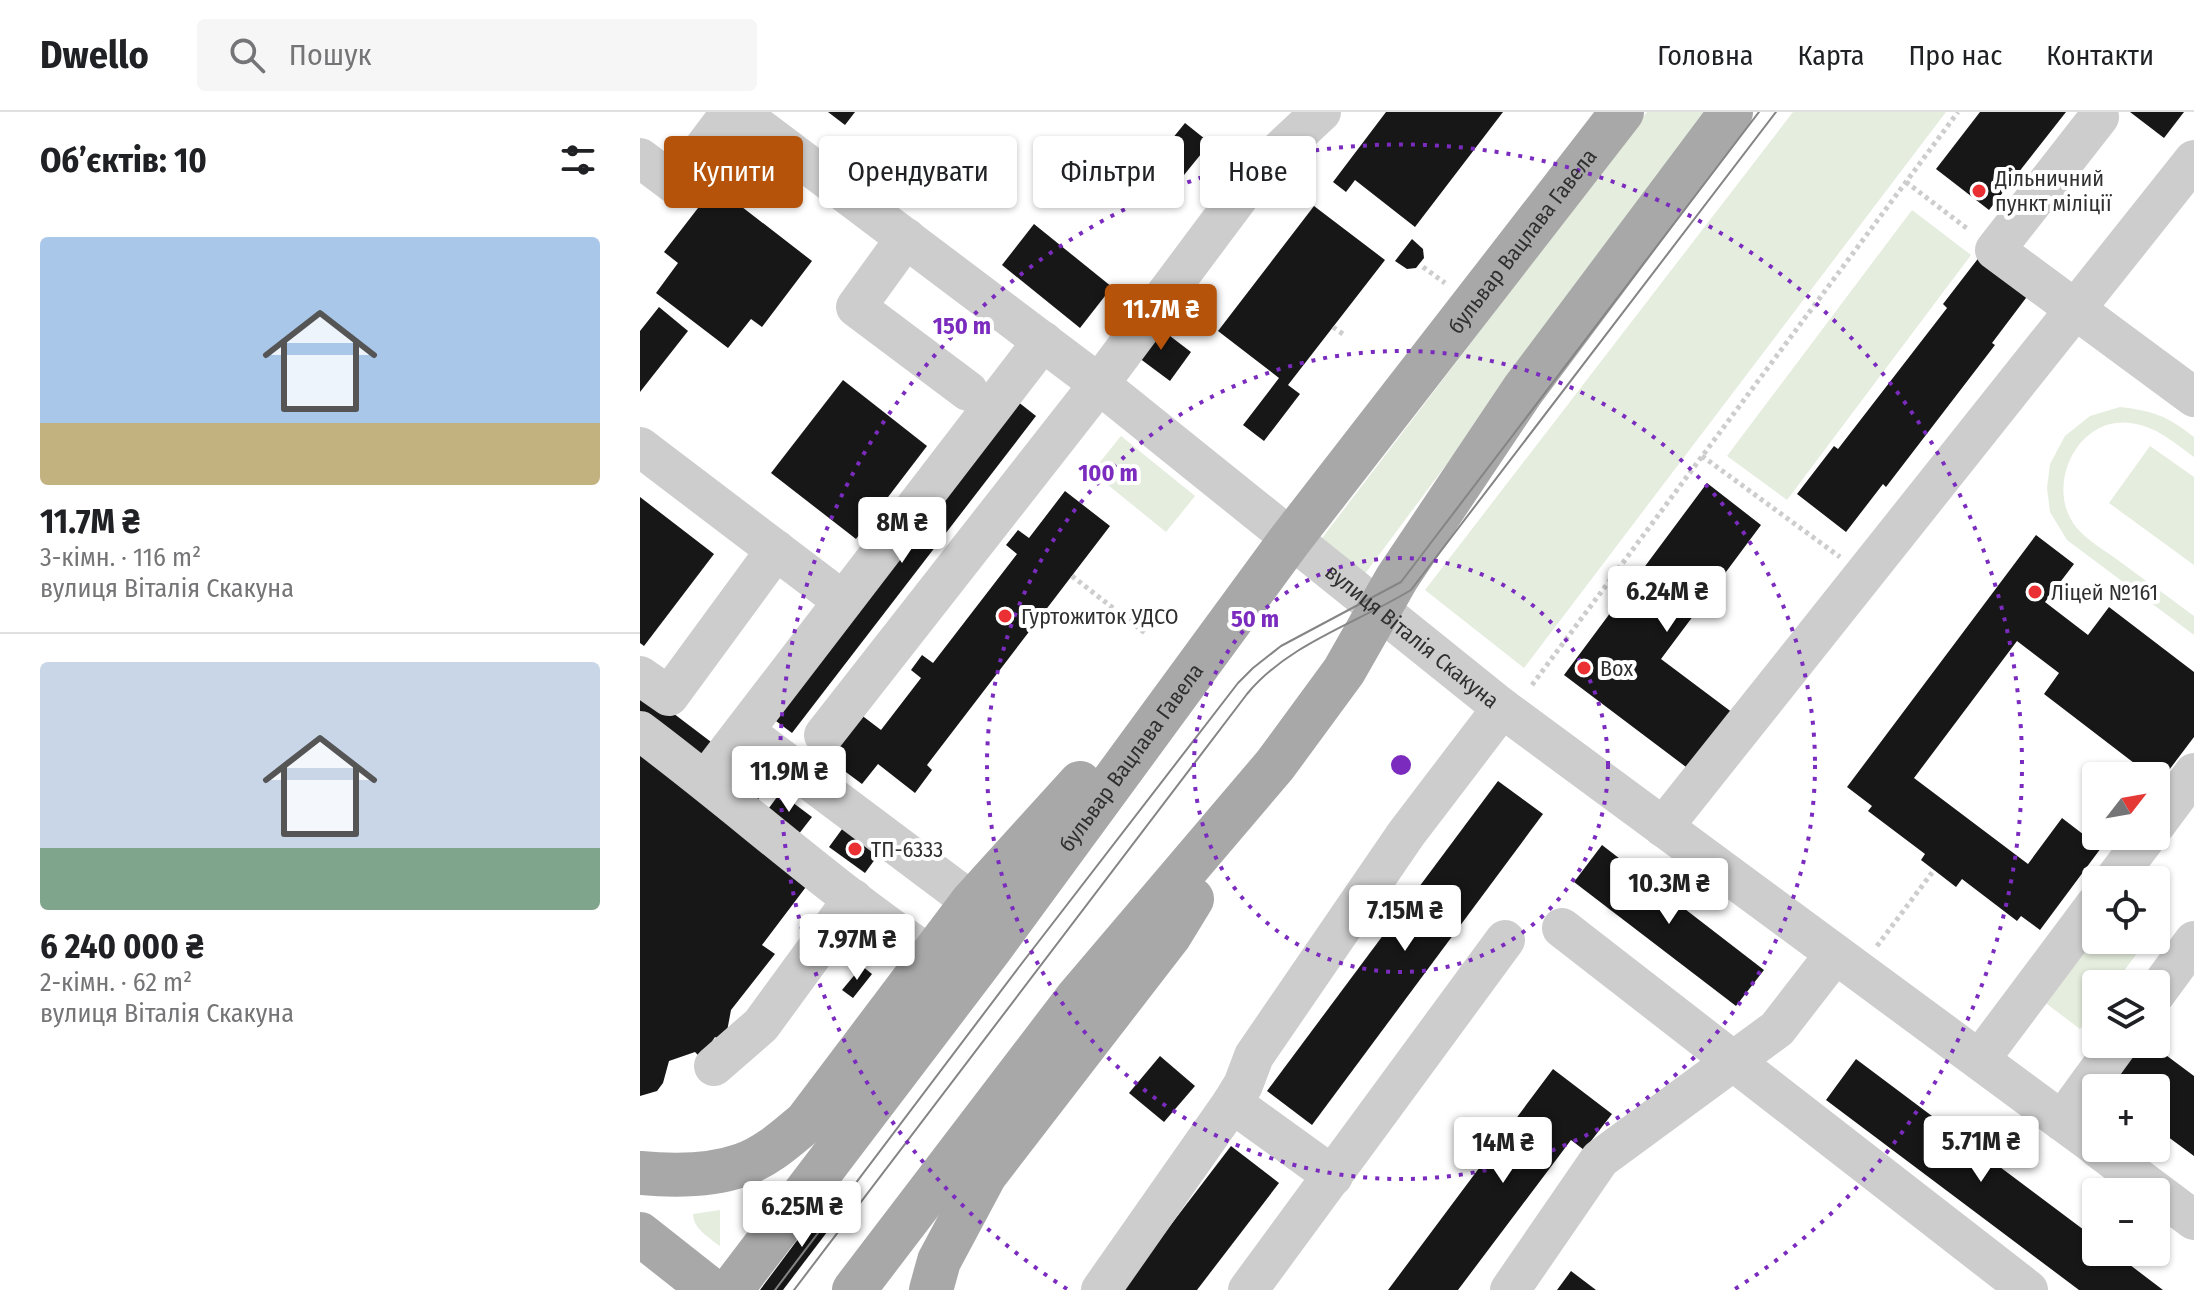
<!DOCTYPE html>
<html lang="uk">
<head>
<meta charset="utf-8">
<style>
	:root { --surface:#fff; --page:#f6f6f6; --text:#202124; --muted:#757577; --line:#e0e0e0; --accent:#b45309 }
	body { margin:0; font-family:"Fira Sans Condensed",sans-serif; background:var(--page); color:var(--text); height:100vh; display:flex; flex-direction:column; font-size:30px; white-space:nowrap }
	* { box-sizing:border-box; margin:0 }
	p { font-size:26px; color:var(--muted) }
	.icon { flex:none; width:44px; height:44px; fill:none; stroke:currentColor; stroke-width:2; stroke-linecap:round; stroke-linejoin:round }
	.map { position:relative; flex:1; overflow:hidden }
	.drawer { display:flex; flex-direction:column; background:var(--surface); width:640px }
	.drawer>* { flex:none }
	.hud { position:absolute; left:24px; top:24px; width:760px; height:72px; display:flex; gap:16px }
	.needle { width:52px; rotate:59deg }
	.buttons { position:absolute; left:1442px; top:650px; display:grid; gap:16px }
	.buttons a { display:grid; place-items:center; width:88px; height:88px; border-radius:8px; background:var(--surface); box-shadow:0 2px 6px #0004; font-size:40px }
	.price { position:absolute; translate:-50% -68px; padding:0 18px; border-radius:8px; background:#fff; color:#222; font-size:26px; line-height:52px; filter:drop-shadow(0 2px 4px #0008) }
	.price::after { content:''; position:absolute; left:50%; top:48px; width:24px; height:18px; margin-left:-12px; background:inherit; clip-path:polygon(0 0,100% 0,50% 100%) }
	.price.on { background:var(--accent); color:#fff }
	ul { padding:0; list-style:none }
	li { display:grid; align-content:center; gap:16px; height:424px; padding:0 40px }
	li+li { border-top:2px solid var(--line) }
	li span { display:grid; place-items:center; height:248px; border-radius:8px; color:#555 }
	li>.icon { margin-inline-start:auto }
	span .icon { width:144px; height:144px; fill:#fffc; stroke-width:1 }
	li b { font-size:34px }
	h2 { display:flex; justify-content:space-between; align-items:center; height:96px; padding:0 40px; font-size:34px }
	.chip { padding:0 28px; border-radius:8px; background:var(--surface); box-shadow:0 2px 6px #0004; font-size:28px; line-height:72px }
	.chip.on { background:var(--accent); color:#fff }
	header { display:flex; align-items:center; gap:48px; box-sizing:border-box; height:112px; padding:0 40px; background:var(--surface); border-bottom:2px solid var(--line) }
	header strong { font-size:38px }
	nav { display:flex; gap:44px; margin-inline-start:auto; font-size:28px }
	.search { width:560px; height:72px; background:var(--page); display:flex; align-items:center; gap:20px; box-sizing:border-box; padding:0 28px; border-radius:8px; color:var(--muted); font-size:30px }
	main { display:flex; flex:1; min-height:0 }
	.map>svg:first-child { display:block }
	.green { fill:#e5edde }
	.building { fill:#171717 }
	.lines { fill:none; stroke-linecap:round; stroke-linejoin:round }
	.path { stroke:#cdcdcd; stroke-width:5; stroke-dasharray:4 4; stroke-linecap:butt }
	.minor { stroke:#cdcdcd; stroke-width:40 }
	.major { stroke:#a8a8a8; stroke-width:44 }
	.tram { stroke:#858585; stroke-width:2 }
	.ring { fill:none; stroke:#7b2cbf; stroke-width:4; stroke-dasharray:4 8 }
	.poi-dot { fill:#ea3032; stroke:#fff; stroke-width:3 }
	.labels { text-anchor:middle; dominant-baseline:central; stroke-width:8; stroke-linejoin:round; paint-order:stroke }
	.poi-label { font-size:22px; fill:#303030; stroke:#fff; text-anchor:start }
	.street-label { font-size:22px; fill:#303030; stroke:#fff }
	.centre { fill:#7b2cbf; stroke:#fff; stroke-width:4 }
	.ring-label { font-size:24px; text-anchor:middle; font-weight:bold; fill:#7b2cbf; stroke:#fff; stroke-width:8; stroke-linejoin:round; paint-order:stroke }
</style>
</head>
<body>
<header>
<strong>Dwello</strong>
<div class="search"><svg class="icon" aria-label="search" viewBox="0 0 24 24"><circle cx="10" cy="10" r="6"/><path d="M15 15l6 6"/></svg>Пошук</div>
<nav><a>Головна</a><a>Карта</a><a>Про нас</a><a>Контакти</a></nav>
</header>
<main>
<section class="drawer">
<h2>Об’єктів: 10<svg class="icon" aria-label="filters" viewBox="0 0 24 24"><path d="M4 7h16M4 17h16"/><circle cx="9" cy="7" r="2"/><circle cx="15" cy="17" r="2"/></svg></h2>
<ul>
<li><span style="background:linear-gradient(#a9c7e8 75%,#c2b280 0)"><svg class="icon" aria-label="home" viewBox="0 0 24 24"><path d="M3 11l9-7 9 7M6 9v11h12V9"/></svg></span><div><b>11.7M ₴</b><p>3-кімн. · 116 m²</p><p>вулиця Віталія Скакуна</p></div></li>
<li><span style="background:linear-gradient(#c9d6e8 75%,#7fa58c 0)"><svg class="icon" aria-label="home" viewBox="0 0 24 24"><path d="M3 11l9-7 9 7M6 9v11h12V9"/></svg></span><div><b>6 240 000 ₴</b><p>2-кімн. · 62 m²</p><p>вулиця Віталія Скакуна</p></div></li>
</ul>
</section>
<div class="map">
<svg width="1554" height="1178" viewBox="0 0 1554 1178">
	<rect width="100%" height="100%" fill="#fff"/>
	<g class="green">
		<path d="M1007 0H1069L724 463 679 430Z"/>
		<path d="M1153 0H1306L884 556 785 478Z"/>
		<path d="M1272 98 1331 143 1147 388 1087 344Z"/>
		<path d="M1480 295C1514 299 1527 304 1554 325V345C1533 330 1516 314 1490 311 1437 304 1404 375 1436 415 1446 427 1462 437 1475 446 1501 465 1528 485 1554 504V523L1427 428 1410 400 1407 376 1410 352 1425 324 1450 304Z"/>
		<path d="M481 324 555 384 526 420 452 360Z"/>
		<path d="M1510 334 1554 365V453L1469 391Z"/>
		<path d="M1456 809V828H1507L1474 872H1456V896L1440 917 1399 886Z"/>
		<path d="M80 1098V1134C69 1126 53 1116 53 1102Z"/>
	</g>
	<g class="building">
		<path d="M188 0H215L205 13Z"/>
		<path d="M746 0H863L775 115 715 68 706 80 693 70Z"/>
		<path d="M1340 0H1426L1349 98 1296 57Z"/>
		<path d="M1490 0H1544L1524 26Z"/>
		<path d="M545 11 570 31 544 63 519 43Z"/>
		<path d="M75 74 172 149 122 215 111 207 88 236 16 181 38 151 24 140Z"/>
		<path d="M674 94 745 148 648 273 660 282 624 329 603 313 639 266 578 219Z"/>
		<path d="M394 112 472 175 440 216 362 153Z"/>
		<path d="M772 127 783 137 784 146 776 156 767 157 755 149Z"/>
		<path d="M1340 144 1389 182 1352 231 1355 233 1246 375 1243 372 1206 420 1157 382 1194 334 1198 337 1307 196 1303 192Z"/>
		<path d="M19 195 48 219 0 280V219Z"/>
		<path d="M513 211 551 240 530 269 491 240Z"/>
		<path d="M203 268 287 334 216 427 131 361Z"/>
		<path d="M372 285 396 304 152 621 128 603Z"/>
		<path d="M1067 371 1121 413 1021 547 1097 604 1054 661 924 563Z"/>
		<path d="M425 379 470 414 287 653 292 658 275 681 238 652 222 672 187 646 220 602 241 618 281 566 271 558 282 543 293 551 377 442 366 433 378 418 389 426Z"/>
		<path d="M0 385 74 442 4 534 0 531Z"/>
		<path d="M1396 423 1434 452 1405 490 1448 523 1469 495 1554 560V625L1520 670 1516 664H1511L1404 582 1419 561 1377 529 1274 666 1388 752 1422 706 1461 736 1400 818 1381 804 1377 809 1322 767 1316 775 1294 758 1281 748 1285 742 1228 699 1232 694 1207 675Z"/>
		<path d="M0 576 79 636 64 656 0 608Z"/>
		<path d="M0 629 175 763 122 833 135 842 91 898 85 930 75 925 61 946 55 940 29 949 23 971 17 979 0 984Z"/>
		<path d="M94 648 129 673 116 690 81 665Z"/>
		<path d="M858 669 903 702 672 1013 627 979Z"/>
		<path d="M140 681 172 705 158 723 126 700Z"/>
		<path d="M205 713 241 739 225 761 189 735Z"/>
		<path d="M962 733 1124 858 1096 894 934 770Z"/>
		<path d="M222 854 232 862 213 886 202 878Z"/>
		<path d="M1492 932H1511L1554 964V1044L1516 1016V976H1463Z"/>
		<path d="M520 944 555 974 524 1010 489 981Z"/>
		<path d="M1216 947 1456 1127V1140H1473L1523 1178H1439L1186 988Z"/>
		<path d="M913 957 972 1002 944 1038 931 1028 818 1178H748Z"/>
		<path d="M591 1034 639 1071 557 1178H481Z"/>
		<path d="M185 1091 200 1103 143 1178H120Z"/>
		<path d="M931 1159 956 1178H917Z"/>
	</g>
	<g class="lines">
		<g class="path">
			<path d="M1266 70 1329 118"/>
			<path d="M783 155 805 171"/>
			<path d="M693 215 703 222"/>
			<path d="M1062 344 1200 445"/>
			<path d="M432 464 505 521"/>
			<path d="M892 573 1318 0"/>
			<path d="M1237 834 1294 758"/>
		</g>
		<g class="minor">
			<path id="s1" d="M98 0 459 272 862 596 1456 1034"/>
			<path d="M1459 5 1355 138 1554 285"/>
			<path d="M0 46 36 73 91 0"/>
			<path d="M266 126 216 195 328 279"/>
			<path d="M0 335 203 489"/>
			<path d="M0 564 29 584 136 438"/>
			<path d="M0 619C98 692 189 776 291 844"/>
			<path d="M104 619 332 790"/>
			<path d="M184 623 459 272 618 59 681 0"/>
			<path d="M66 668 403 229"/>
			<path d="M1516 712 1554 661"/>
			<path d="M1023 715 1554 48"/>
			<path d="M1474 768 1507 724"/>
			<path d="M922 816 1388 1178"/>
			<path d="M1516 881 1554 829"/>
			<path d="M1340 947 1456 792"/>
			<path d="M74 954 121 913 213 787"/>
			<path d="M592 991 693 1064"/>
			<path d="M1422 1009 1478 932"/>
			<path d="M1458 1036 1554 1108"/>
			<path d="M461 1178 592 991 603 973 614 944 766 722 862 596"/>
			<path d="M608 1178 865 828"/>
			<path d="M870 1178 960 1047 1137 917 1195 842"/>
		</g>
		<g class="major">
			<path d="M0 1061C32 1064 71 1064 102 1053 126 1045 147 1026 166 1010L332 790 440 671"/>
			<path d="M0 1122 71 1178"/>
			<path id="s2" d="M91 1178 351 836 650 428 982 0"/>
			<path d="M214 1178 436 887 635 653 704 559 757 466 883 278 1091 0"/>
			<path d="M291 1178 299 1149 345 1063 530 823 552 787"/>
		</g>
		<g class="tram">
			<path d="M135 1178 379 855 598 571 613 556 641 534 761 470 1119 0"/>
			<path d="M154 1178 607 582C648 532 717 511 771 478L1136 0"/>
		</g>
	</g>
	<g class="ring">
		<circle cx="761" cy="653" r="207"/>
		<circle cx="761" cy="653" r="414"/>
		<path d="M427 1177A621 621 0 1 1 1095 1177"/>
	</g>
	<g class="poi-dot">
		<circle cx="1339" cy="79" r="8"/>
		<circle cx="1395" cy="480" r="8"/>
		<circle cx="365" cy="504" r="8"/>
		<circle cx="944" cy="556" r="8"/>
		<circle cx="215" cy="737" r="8"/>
	</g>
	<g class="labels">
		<g class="poi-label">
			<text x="1355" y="66">Дільничний<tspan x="1355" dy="25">пункт міліції</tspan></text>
			<text x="1411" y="480">Ліцей №161</text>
			<text x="381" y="504">Гуртожиток УДСО</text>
			<text x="960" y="556">Box</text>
			<text x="231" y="737">ТП-6333</text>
		</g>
		<g class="street-label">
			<text stroke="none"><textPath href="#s2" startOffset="1314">бульвар Вацлава Гавела</textPath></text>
			<text stroke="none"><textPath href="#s1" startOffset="854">вулиця Віталія Скакуна</textPath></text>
			<text stroke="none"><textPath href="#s2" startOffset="666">бульвар Вацлава Гавела</textPath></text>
		</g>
	</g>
	<circle cx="761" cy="653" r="12" class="centre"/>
	<g class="ring-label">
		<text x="322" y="222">150 m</text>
		<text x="468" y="369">100 m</text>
		<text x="615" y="515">50 m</text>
	</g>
</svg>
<div class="buttons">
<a><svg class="needle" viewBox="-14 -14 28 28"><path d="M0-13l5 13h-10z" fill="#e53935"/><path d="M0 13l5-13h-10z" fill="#757577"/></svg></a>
<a><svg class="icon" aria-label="locate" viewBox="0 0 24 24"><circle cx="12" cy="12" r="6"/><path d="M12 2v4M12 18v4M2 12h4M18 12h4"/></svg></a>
<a><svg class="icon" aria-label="layers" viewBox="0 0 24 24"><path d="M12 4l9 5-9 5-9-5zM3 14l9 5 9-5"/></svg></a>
<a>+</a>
<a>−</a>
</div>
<b class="price on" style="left:521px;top:240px">11.7M ₴</b>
<b class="price" style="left:262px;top:453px">8M ₴</b>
<b class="price" style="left:1027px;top:522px">6.24M ₴</b>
<b class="price" style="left:149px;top:702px">11.9M ₴</b>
<b class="price" style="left:1029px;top:814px">10.3M ₴</b>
<b class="price" style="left:765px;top:841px">7.15M ₴</b>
<b class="price" style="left:217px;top:870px">7.97M ₴</b>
<b class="price" style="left:1341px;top:1072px">5.71M ₴</b>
<b class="price" style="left:863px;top:1073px">14M ₴</b>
<b class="price" style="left:162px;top:1137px">6.25M ₴</b>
<div class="hud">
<a class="chip on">Купити</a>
<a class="chip">Орендувати</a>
<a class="chip">Фільтри</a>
<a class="chip">Нове</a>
</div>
</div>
</main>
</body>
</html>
